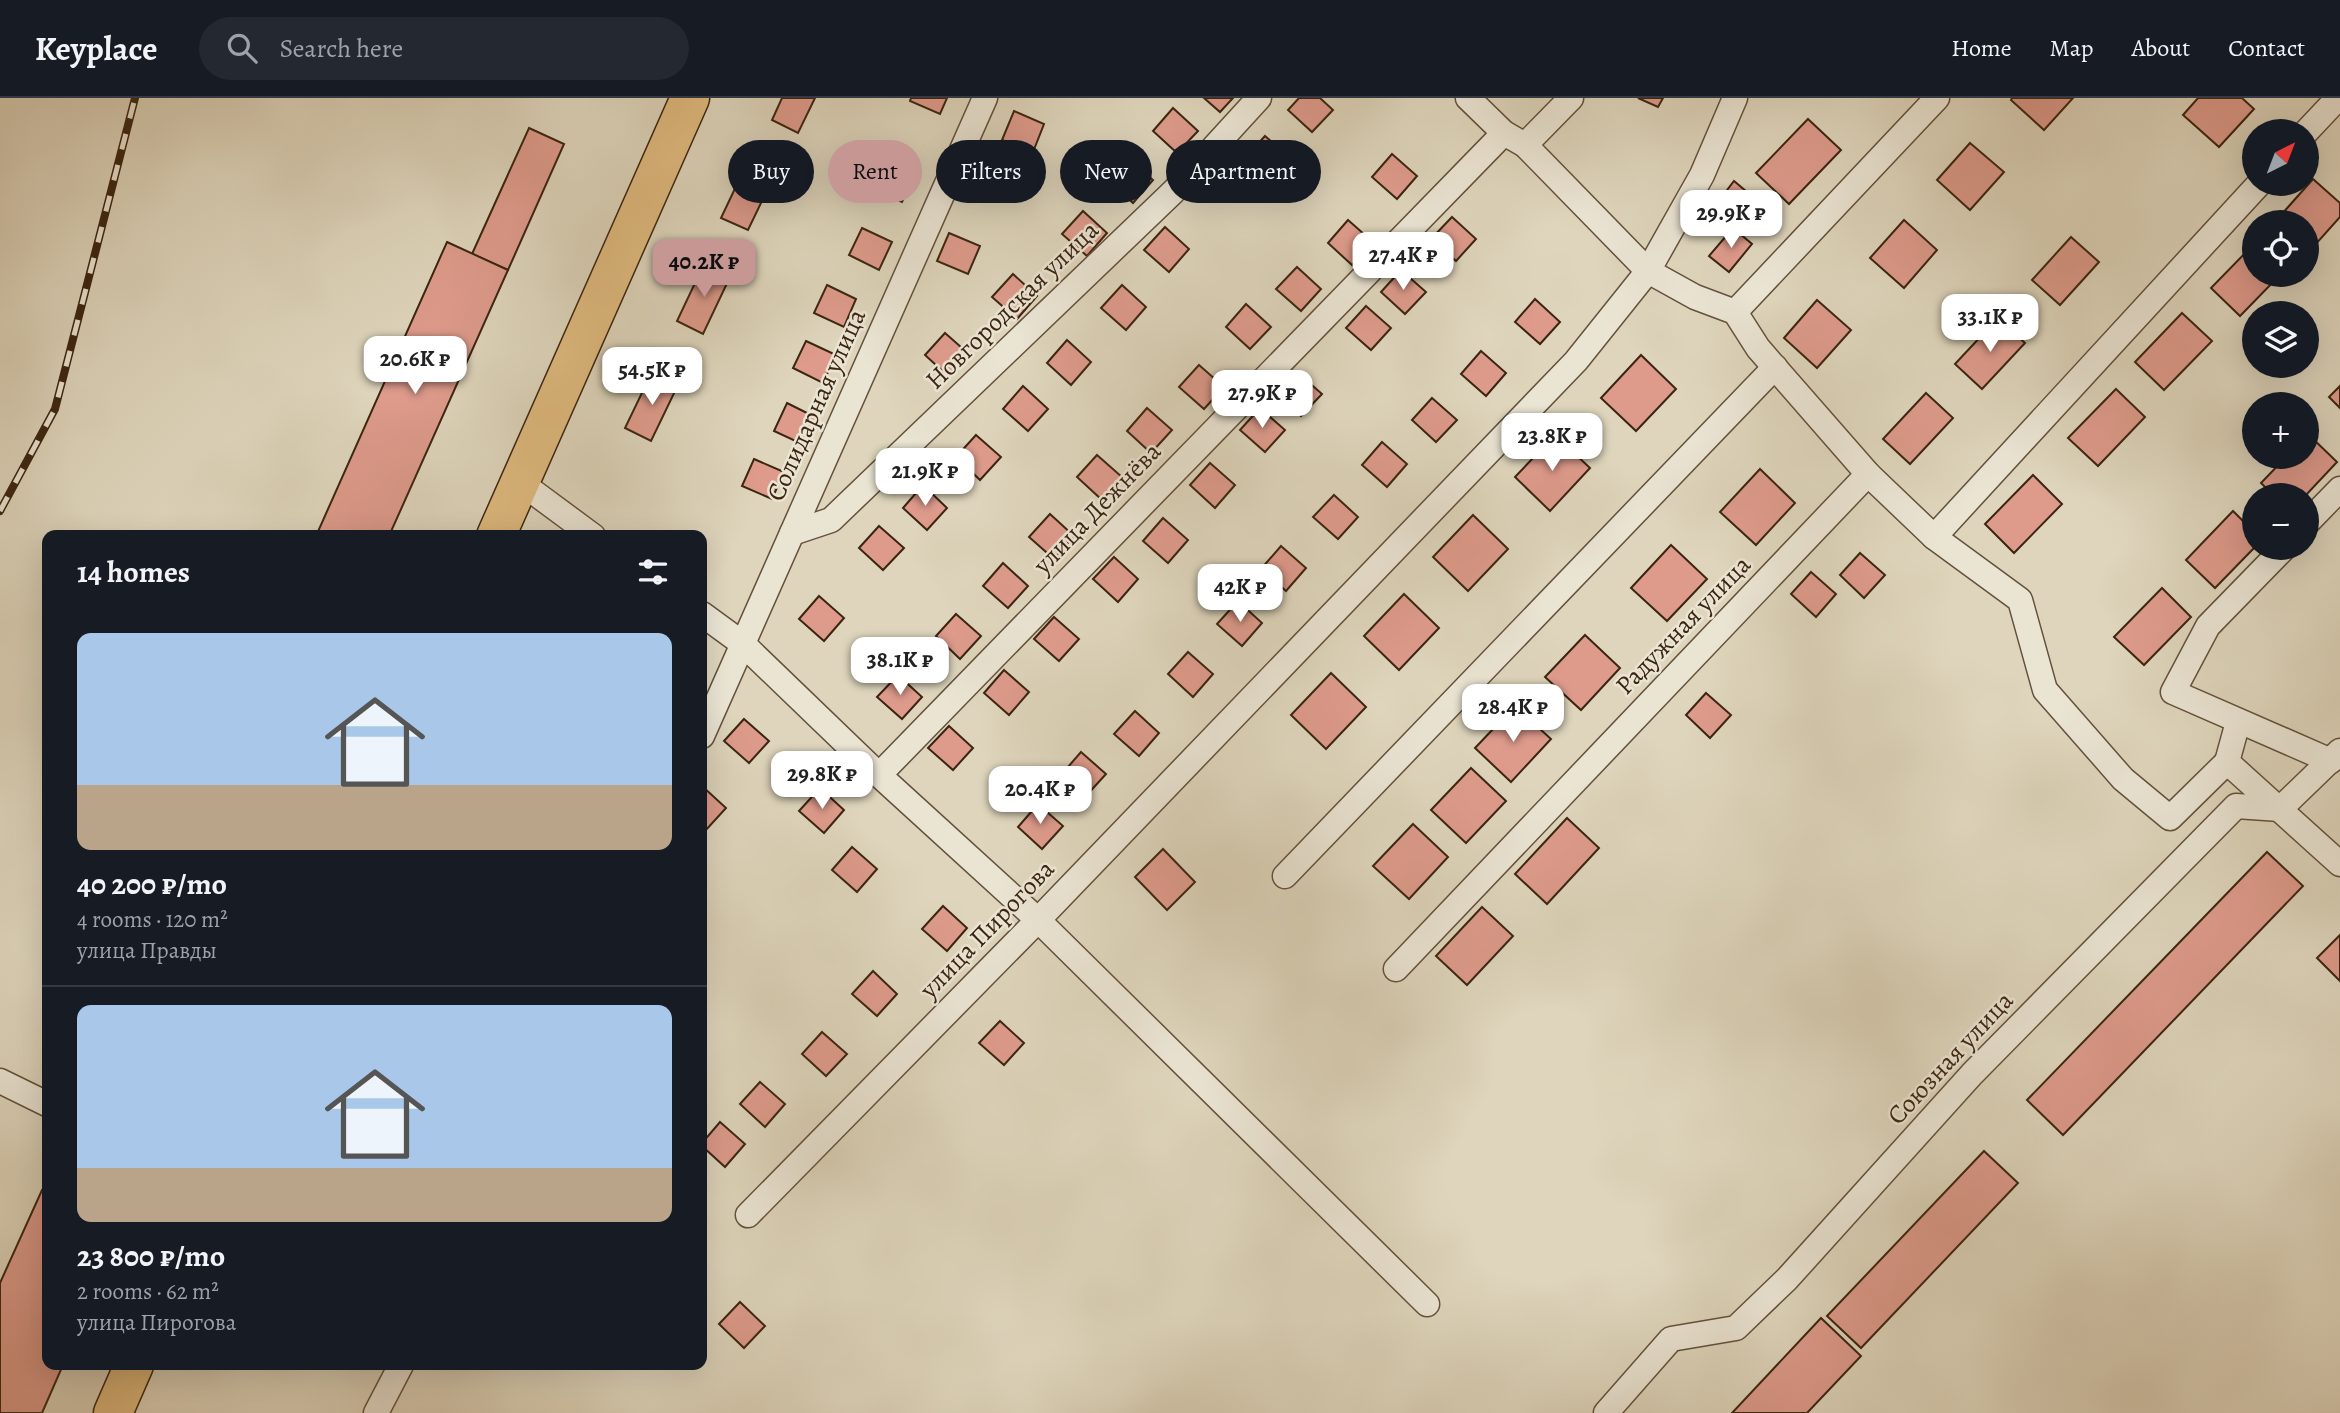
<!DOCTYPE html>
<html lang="en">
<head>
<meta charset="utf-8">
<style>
	:root { --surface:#171b24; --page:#242831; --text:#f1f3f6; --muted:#9ea1a6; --line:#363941; --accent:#c59692 }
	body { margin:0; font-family:Alegreya,serif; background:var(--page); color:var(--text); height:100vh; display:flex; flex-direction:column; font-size:26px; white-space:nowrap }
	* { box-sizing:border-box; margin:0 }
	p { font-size:23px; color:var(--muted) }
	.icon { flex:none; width:38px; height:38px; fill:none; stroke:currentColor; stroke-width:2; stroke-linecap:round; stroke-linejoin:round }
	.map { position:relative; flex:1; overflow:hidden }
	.sheet { position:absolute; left:42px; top:432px; width:665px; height:840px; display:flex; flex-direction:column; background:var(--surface); border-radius:14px; box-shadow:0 7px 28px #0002 }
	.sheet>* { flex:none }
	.banner { position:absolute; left:728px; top:42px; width:665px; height:63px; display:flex; gap:14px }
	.needle { width:46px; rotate:42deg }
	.fabs { position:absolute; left:2242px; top:21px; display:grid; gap:14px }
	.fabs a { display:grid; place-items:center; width:77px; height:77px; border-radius:50%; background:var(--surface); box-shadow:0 7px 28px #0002; font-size:35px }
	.price { position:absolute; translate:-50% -60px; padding:0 16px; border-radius:14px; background:#fff; color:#222; font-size:23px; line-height:46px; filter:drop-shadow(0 2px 4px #0008) }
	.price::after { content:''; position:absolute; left:50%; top:42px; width:21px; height:16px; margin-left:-10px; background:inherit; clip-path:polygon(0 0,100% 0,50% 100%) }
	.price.current { background:var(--accent); color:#111 }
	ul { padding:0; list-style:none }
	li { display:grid; align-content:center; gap:14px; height:371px; padding:0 35px }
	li+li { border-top:2px solid var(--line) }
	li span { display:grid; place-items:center; height:217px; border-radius:14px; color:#555 }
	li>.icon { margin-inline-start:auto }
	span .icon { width:126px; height:126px; fill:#fffc; stroke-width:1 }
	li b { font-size:30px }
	h2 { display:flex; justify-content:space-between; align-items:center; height:84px; padding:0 35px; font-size:30px }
	.tag { padding:0 24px; border-radius:32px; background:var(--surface); box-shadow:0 7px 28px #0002; font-size:24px; line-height:63px }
	.tag.current { background:var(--accent); color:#111 }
	header { display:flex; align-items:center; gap:42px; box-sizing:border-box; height:98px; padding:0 35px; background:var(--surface); border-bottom:2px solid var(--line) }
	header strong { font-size:33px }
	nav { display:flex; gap:38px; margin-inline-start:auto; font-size:24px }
	.search { width:490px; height:63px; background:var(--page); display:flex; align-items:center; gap:18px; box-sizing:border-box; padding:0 24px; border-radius:38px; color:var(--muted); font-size:26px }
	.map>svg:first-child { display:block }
	.building { fill:#de9b8c; stroke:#3b2511; stroke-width:2 }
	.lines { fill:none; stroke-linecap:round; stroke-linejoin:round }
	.street-casing { stroke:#64513c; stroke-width:27 }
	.primary-casing { stroke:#3b2511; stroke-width:41 }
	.street { stroke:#eae4d3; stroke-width:24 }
	.primary { stroke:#dfba7e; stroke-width:38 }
	.rail-casing { stroke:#3b2511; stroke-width:8 }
	.rail { stroke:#eae4d3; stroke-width:5; stroke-dasharray:16; stroke-linecap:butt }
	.labels { text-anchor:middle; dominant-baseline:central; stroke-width:5; stroke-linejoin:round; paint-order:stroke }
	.street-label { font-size:26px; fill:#3b2511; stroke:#eae4d3 }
</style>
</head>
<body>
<header>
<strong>Keyplace</strong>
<div class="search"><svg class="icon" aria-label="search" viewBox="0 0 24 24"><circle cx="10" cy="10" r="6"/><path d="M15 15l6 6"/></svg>Search here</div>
<nav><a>Home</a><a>Map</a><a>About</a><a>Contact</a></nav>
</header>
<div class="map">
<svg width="2340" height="1315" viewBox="0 0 2340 1315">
	<rect width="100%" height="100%" fill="#ded5bc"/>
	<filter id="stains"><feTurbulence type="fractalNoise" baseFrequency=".00286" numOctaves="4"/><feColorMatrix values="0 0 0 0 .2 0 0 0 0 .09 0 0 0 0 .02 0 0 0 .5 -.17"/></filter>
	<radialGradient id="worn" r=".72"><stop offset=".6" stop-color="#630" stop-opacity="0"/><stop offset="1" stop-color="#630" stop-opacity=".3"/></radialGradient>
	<g class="building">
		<path d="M782 0H815L798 35 772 22Z"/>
		<path d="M911 0H947L940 16 910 3Z"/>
		<path d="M1204 0H1233L1220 14Z"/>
		<path d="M1299 0H1320L1333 12 1312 34 1288 12Z"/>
		<path d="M1638 0H1663L1658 9Z"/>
		<path d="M2012 0H2073L2044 32 2011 2Z"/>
		<path d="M2198 0H2242L2254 11 2219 49 2183 17Z"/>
		<path d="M1173 10 1198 33 1177 55 1153 33Z"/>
		<path d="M1014 13 1044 26 1033 54 1002 42Z"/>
		<path d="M1808 21 1841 52 1789 106 1756 75Z"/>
		<path d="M529 30 564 46 508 172 472 156Z"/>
		<path d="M1265 38 1290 60 1269 82 1245 60Z"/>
		<path d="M1970 45 2004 74 1970 112 1937 82Z"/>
		<path d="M1392 56 1417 78 1397 101 1372 79Z"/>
		<path d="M1128 60 1153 82 1133 105 1108 82Z"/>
		<path d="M748 63 775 76 748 132 721 120Z"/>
		<path d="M887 66 914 77 902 104 876 93Z"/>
		<path d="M2313 81 2340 105V119L2315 147 2306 140V124H2289L2281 117Z"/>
		<path d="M1734 83 1759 104 1745 120 1721 100Z"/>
		<path d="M1083 113 1107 135 1087 158 1062 136Z"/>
		<path d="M1452 119 1476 141 1456 163 1431 141Z"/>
		<path d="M1348 122 1373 144 1352 167 1328 145Z"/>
		<path d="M1904 122 1937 152 1904 190 1870 160Z"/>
		<path d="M1165 129 1189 151 1169 174 1144 152Z"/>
		<path d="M862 130 892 144 879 172 849 157Z"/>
		<path d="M1733 130 1752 146 1729 174 1709 158Z"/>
		<path d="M949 135 980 148 968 176 937 163Z"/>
		<path d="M2071 139 2099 164 2060 207 2032 182Z"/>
		<path d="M447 144 508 172 389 438H316Z"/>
		<path d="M2254 146V177H2280L2240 218 2211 190Z"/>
		<path d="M704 166 730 179 703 236 677 223Z"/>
		<path d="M1297 169 1321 191 1301 213 1276 191Z"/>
		<path d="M1401 172 1426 194 1405 216 1381 194Z"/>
		<path d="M1013 176 1037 198 1017 221 992 199Z"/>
		<path d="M827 187 856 201 844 229 814 215Z"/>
		<path d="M1122 187 1146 209 1126 232 1101 210Z"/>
		<path d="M1535 201 1560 224 1540 246 1515 224Z"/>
		<path d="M1817 202 1851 232 1817 270 1784 240Z"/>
		<path d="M1246 206 1271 229 1250 251 1226 229Z"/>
		<path d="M1366 208 1391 230 1371 252 1346 230Z"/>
		<path d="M2182 215 2212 243 2164 292 2135 264Z"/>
		<path d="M1998 220 2025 245 1982 291 1955 266Z"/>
		<path d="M945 235 970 257 949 279 925 257Z"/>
		<path d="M1067 242 1091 264 1071 287 1047 265Z"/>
		<path d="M806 243 836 257 823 285 793 270Z"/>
		<path d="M1481 253 1506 275 1486 298 1461 276Z"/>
		<path d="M1641 257 1676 291 1636 333 1601 300Z"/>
		<path d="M1199 267 1224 289 1204 311 1179 289Z"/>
		<path d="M652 274 678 287 651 343 625 330Z"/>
		<path d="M1297 274 1322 296 1301 318 1277 296Z"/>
		<path d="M1023 288 1048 311 1028 333 1003 311Z"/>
		<path d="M2340 288V310L2329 299Z"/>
		<path d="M2116 291 2145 319 2098 368 2068 340Z"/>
		<path d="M1926 295 1953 320 1910 366 1883 341Z"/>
		<path d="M1432 300 1457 322 1436 344 1412 322Z"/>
		<path d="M787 305 817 320 804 347 774 333Z"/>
		<path d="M1147 310 1172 332 1151 355 1127 333Z"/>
		<path d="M1260 310 1285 332 1265 354 1240 332Z"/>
		<path d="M2308 336 2337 364 2306 397H2273L2261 385 2286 359H2306Z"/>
		<path d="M976 337 1001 359 980 382 956 359Z"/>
		<path d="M1555 337 1590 370 1550 413 1515 379Z"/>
		<path d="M1382 344 1407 366 1387 389 1362 367Z"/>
		<path d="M1097 357 1122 379 1102 402 1077 379Z"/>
		<path d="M754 361 784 374 772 401 742 388Z"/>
		<path d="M1210 365 1235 387 1215 410 1190 387Z"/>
		<path d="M1760 371 1795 405 1756 447 1720 414Z"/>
		<path d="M2033 377 2062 406 2014 455 1985 426Z"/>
		<path d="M923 387 947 410 927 432 903 410Z"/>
		<path d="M1334 397 1358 419 1338 441 1313 419Z"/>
		<path d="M2233 413 2254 434V450L2215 490 2186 462Z"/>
		<path d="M1050 416 1074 438 1054 461 1029 439Z"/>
		<path d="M1473 417 1508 451 1468 493 1433 459Z"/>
		<path d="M1163 420 1188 442 1168 465 1143 443Z"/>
		<path d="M879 428 904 450 883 472 859 450Z"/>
		<path d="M1671 447 1707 481 1667 523 1631 490Z"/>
		<path d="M1281 448 1306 470 1286 493 1261 471Z"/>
		<path d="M1860 455 1885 477 1864 500 1840 477Z"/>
		<path d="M1114 459 1138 481 1118 504 1093 481Z"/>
		<path d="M1003 465 1028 488 1008 510 983 488Z"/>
		<path d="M1811 474 1836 496 1816 519 1791 496Z"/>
		<path d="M2162 490 2191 519 2144 567 2114 539Z"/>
		<path d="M1404 496 1439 530 1399 572 1364 538Z"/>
		<path d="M819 498 844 520 824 543 799 521Z"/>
		<path d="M1238 503 1262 525 1242 548 1217 526Z"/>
		<path d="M956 516 981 538 960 561 936 538Z"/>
		<path d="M1054 519 1079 541 1059 563 1034 541Z"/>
		<path d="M1585 537 1620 570 1581 612 1545 579Z"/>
		<path d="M1188 554 1213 576 1193 599 1168 576Z"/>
		<path d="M1004 572 1029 594 1009 617 984 595Z"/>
		<path d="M1331 575 1366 609 1326 651 1291 617Z"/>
		<path d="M898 577 922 599 902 621 877 599Z"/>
		<path d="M1706 595 1731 617 1710 640 1686 617Z"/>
		<path d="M1515 608 1551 641 1511 684 1475 650Z"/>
		<path d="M1135 613 1159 635 1139 658 1114 636Z"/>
		<path d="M744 621 769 643 749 665 724 643Z"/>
		<path d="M949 628 973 650 953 672 928 650Z"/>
		<path d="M1081 654 1106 676 1085 699 1061 677Z"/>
		<path d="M1471 670 1506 703 1466 745 1431 712Z"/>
		<path d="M702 688 726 710 706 732 702 729Z"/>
		<path d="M820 690 844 712 824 735 799 713Z"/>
		<path d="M1038 706 1063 728 1042 751 1018 729Z"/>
		<path d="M1567 720 1599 750 1547 806 1515 776Z"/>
		<path d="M1413 726 1448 759 1409 801 1373 768Z"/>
		<path d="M852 749 877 771 857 794 832 772Z"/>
		<path d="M1163 751 1195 784 1167 812 1135 779Z"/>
		<path d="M2267 754 2303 788 2063 1037 2027 1002Z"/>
		<path d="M943 808 967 830 947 853 922 831Z"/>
		<path d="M1482 809 1513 838 1467 887 1436 858Z"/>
		<path d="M2340 837V883L2317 860Z"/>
		<path d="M873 873 897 896 877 918 852 896Z"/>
		<path d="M1000 923 1024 945 1004 967 979 945Z"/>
		<path d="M822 934 847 956 826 978 802 956Z"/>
		<path d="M760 984 785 1006 765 1029 740 1006Z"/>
		<path d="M720 1024 745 1046 725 1069 702 1048V1045Z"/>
		<path d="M1984 1053 2018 1085 1861 1250 1827 1218Z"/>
		<path d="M42 1092 47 1094V1267H63L42 1315H0V1185Z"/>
		<path d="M740 1204 765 1228 744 1250 719 1226Z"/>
		<path d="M1821 1220 1861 1258 1807 1315H1732Z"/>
	</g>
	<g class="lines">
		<g class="street-casing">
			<g id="street">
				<path d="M1468 0 1504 35 1525 47 1648 173 1695 199 1735 214 1758 250 1868 376 1934 439 2020 502 2045 592 2123 681 2170 720 2227 664"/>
				<path d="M2306 34 2338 0"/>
				<path d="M1525 47 1571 0"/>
				<path d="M1735 214 1937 0"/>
				<path d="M520 384 593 438"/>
				<path d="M2306 426 2340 391"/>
				<path d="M792 435 831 422 1173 94 1259 0"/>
				<path d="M1934 439 2259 86"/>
				<path d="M2284 450 2208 528 2173 594 2331 663"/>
				<path d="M702 516 743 546 879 677 1038 822 1427 1206"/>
				<path d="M2238 624 2227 664 2340 766"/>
				<path d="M702 638 985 0"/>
				<path d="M879 677 1504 35"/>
				<path d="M1285 778 1775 269"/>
				<path d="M1396 871 1868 376"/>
				<path d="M0 983 47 1006"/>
				<path d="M748 1117 1038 822 1576 263 1648 173 1702 77 1735 0"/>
				<path d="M376 1315 401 1267"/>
				<path d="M1606 1315 1671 1241 1736 1230 1787 1181 1972 976 2236 708 2280 711 2340 653"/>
			</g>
		</g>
		<g class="primary-casing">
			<g id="primary">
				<path d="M496 438 690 0"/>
				<path d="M113 1315 134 1267"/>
			</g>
		</g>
		<use href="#street" class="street"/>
		<use href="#primary" class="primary"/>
		<g class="rail-casing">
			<path id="rail" d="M0 413 55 311 135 0"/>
		</g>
		<use href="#rail" class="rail"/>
	</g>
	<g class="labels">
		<g class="street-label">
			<text transform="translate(1012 207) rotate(-44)">Новгородская улица</text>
			<text transform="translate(816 307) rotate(-66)">Солидарная улица</text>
			<text transform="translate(1097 410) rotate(-46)">улица Дежнёва</text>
			<text transform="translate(1683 527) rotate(-46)">Радужная улица</text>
			<text transform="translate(987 831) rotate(-46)">улица Пирогова</text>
			<text transform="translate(1950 960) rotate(-47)">Союзная улица</text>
		</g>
	</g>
	<rect width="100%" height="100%" filter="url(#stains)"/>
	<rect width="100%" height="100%" fill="url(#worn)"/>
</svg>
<div class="fabs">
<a><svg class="needle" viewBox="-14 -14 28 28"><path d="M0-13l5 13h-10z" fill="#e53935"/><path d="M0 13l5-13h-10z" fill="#9ea1a6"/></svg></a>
<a><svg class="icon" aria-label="locate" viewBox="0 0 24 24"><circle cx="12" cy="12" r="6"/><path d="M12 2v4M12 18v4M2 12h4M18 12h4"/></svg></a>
<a><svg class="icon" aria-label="layers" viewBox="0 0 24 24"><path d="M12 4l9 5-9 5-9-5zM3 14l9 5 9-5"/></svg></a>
<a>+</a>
<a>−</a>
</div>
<b class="price" style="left:1731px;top:152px">29.9K ₽</b>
<b class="price" style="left:1403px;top:194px">27.4K ₽</b>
<b class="price current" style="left:704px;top:201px">40.2K ₽</b>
<b class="price" style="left:1990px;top:256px">33.1K ₽</b>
<b class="price" style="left:415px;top:298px">20.6K ₽</b>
<b class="price" style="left:652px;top:309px">54.5K ₽</b>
<b class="price" style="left:1262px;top:332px">27.9K ₽</b>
<b class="price" style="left:1552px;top:375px">23.8K ₽</b>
<b class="price" style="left:925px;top:410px">21.9K ₽</b>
<b class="price" style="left:1240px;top:526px">42K ₽</b>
<b class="price" style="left:900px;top:599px">38.1K ₽</b>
<b class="price" style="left:1513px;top:646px">28.4K ₽</b>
<b class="price" style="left:822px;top:713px">29.8K ₽</b>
<b class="price" style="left:1040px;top:728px">20.4K ₽</b>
<div class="banner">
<a class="tag">Buy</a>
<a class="tag current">Rent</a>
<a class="tag">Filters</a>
<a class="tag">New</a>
<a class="tag">Apartment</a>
</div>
<section class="sheet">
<h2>14 homes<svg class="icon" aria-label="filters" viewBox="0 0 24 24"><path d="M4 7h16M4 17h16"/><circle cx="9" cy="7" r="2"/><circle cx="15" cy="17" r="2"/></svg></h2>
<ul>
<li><span style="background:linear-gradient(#a9c7e8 70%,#b9a48a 0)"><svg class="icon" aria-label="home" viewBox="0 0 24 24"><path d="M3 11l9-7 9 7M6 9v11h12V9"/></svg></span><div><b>40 200 ₽/mo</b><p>4 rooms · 120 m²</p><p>улица Правды</p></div></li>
<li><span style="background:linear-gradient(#a9c7e8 75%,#b9a48a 0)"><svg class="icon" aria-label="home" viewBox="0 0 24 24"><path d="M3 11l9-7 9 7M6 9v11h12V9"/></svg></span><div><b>23 800 ₽/mo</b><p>2 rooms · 62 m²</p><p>улица Пирогова</p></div></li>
</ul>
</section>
</div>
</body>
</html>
